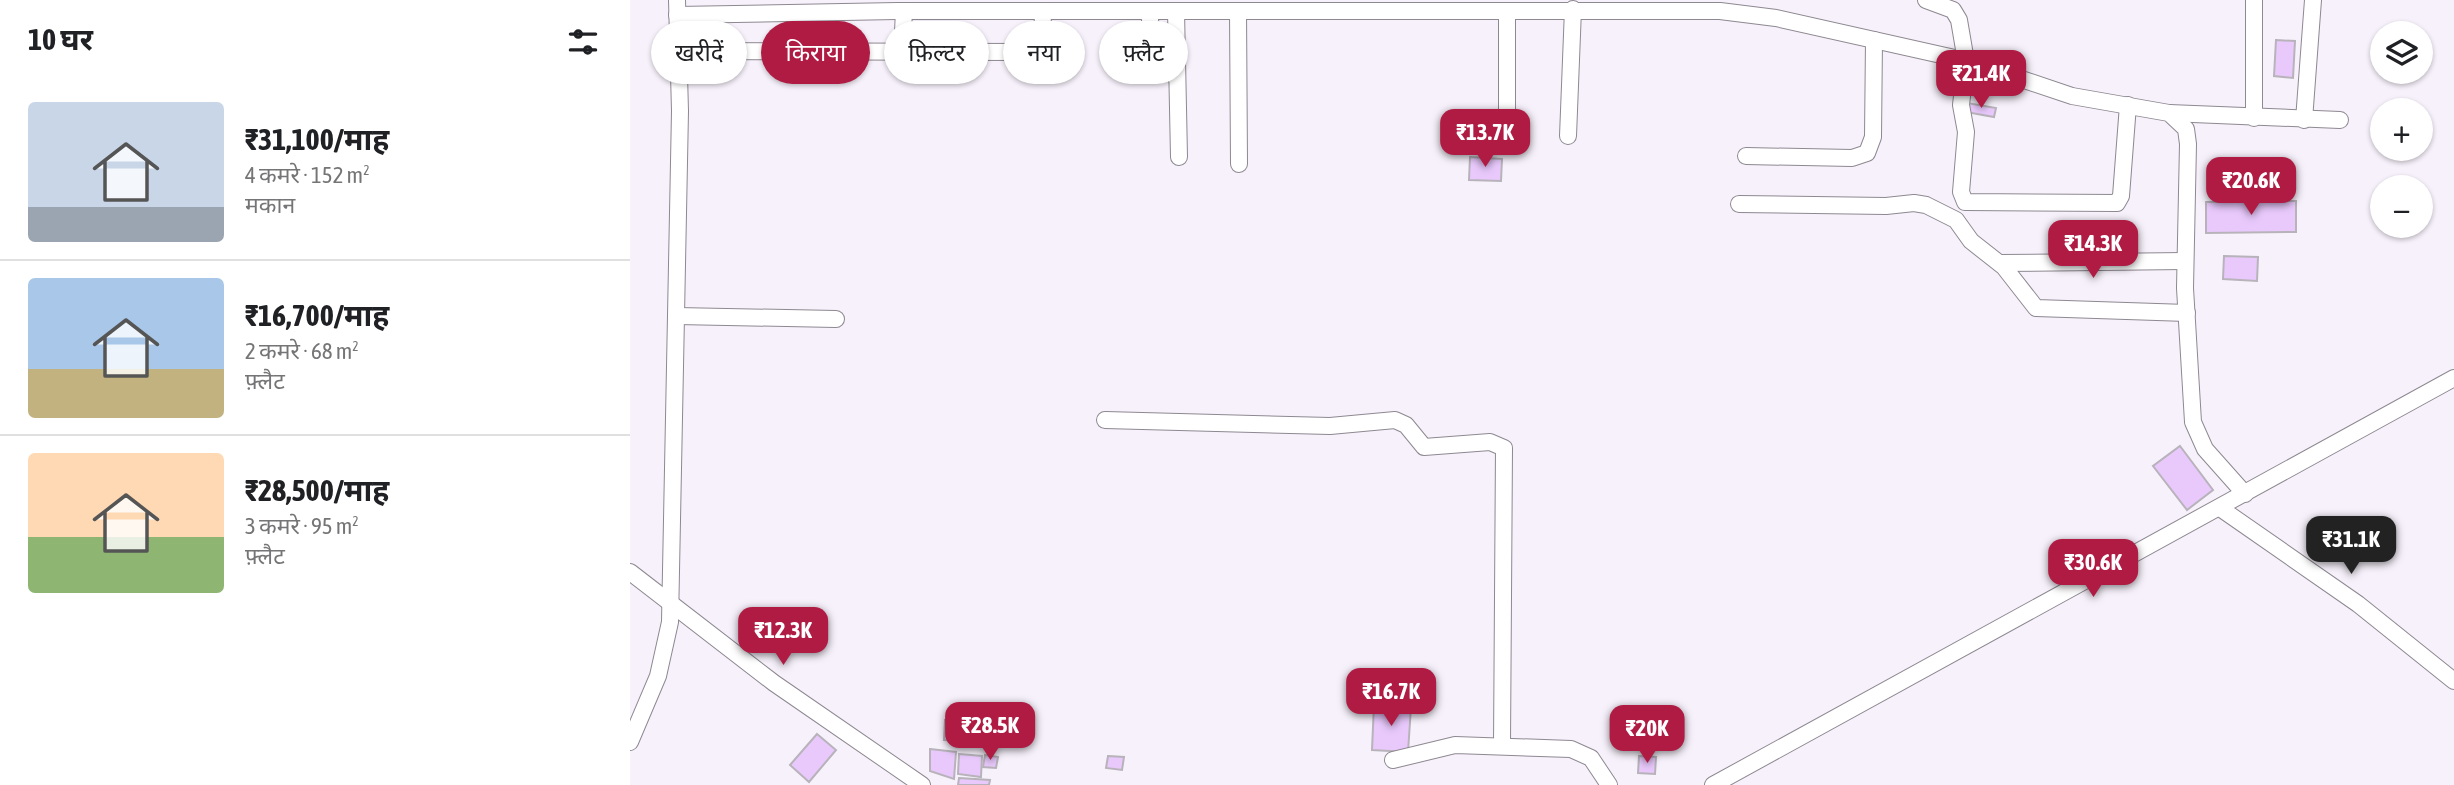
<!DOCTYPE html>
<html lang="hi">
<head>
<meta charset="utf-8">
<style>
	:root { --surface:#fff; --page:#f2f2f2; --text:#202124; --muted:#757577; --line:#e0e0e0; --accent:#af1b43 }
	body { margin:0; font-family:"Asap Condensed","Noto Sans Devanagari",sans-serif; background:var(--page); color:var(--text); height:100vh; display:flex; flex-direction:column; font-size:26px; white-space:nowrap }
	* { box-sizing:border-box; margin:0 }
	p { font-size:23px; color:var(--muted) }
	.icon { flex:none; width:38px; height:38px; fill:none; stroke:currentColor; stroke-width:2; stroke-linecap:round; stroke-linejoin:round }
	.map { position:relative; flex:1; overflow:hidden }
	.drawer { display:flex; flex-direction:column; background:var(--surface); width:630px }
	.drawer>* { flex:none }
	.guide { position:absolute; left:21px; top:21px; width:665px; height:63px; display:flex; gap:14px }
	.buttons { position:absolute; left:1740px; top:21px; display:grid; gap:14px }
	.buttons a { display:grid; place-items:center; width:63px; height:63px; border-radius:50%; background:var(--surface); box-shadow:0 2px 5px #0004; font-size:35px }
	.price { position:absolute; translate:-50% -60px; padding:0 16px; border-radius:14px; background:var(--accent); color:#fff; font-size:23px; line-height:46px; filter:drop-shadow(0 2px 4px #0008) }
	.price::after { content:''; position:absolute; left:50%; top:42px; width:21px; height:16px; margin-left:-10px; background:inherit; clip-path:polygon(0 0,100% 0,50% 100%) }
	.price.current { background:#222; color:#fff }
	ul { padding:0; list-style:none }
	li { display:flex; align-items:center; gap:21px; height:175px; padding:0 28px }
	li+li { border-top:2px solid var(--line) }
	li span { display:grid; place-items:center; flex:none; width:196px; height:140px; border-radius:7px; color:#555 }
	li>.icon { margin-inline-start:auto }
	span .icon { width:84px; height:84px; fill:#fffc; stroke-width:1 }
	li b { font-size:30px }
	h2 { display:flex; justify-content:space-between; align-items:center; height:84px; padding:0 28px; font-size:30px }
	.tag { padding:0 24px; border-radius:32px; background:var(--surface); box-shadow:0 2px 5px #0004; font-size:24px; line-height:63px }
	.tag.current { background:var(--accent); color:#fff }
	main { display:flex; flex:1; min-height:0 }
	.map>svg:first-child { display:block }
	.building { fill:#e9c9fc; stroke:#b8b3bb; stroke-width:2 }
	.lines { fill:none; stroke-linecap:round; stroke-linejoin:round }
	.minor-casing { stroke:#8e8891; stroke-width:18 }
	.minor { stroke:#fff; stroke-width:16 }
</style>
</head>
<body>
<main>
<section class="drawer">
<h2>10 घर<svg class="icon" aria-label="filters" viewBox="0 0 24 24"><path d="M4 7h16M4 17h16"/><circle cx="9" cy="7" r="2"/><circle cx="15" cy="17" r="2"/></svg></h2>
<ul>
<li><span style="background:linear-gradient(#c9d6e8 75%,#9aa5b1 0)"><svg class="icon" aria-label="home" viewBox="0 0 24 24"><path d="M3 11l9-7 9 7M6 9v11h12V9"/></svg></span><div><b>₹31,100/माह</b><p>4 कमरे · 152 m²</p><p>मकान</p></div></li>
<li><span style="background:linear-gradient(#a9c7e8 65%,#c2b280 0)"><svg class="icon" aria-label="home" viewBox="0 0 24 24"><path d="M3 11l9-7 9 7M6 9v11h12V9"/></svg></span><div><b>₹16,700/माह</b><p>2 कमरे · 68 m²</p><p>फ़्लैट</p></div></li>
<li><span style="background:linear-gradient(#ffd9b3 60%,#8fb573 0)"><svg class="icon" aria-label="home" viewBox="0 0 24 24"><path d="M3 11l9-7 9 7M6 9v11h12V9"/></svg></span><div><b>₹28,500/माह</b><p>3 कमरे · 95 m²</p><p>फ़्लैट</p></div></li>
</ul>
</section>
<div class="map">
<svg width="1824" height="785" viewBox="0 0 1824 785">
	<rect width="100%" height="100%" fill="#f7f1fb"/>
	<g class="building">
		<path d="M1646 40 1665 41 1663 78 1644 76Z"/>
		<path d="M1337 103 1366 108 1364 117 1336 112Z"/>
		<path d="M840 157 872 159 871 181 839 180Z"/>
		<path d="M1615 170 1617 181 1592 186 1590 174Z"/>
		<path d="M1666 201V232L1576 233V202Z"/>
		<path d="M1594 256 1628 257 1627 281 1593 279Z"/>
		<path d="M1550 446 1583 490 1557 510 1523 466Z"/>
		<path d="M744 704 781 707 778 752 742 750Z"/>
		<path d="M315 720 337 721V741L314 740Z"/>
		<path d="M187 734 206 750 179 782 160 765Z"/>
		<path d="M300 749 326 752 324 779 300 771Z"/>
		<path d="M329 754 352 756 351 777 328 774Z"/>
		<path d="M355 755 368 757 366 768 353 767Z"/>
		<path d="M478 756 494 757 492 770 476 768Z"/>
		<path d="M1009 756 1026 757 1025 774 1008 773Z"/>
		<path d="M329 778 360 780 359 785H328Z"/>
	</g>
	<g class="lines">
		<g class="minor-casing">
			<g id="minor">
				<path d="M1296 0 1323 10 1329 20 1336 61 1331 105 1336 132 1331 192 1335 202 1487 203 1491 196 1498 105"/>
				<path d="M519 11 524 54 547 78"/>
				<path d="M546 11 549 157"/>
				<path d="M608 11 609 164"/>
				<path d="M877 12V110"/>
				<path d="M47 15 267 11H1090L1146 18 1338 61 1442 96 1539 113 1556 129 1558 144 1555 288 1563 422 1575 449 1615 494"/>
				<path d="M48 51 407 52 412 45 413 11"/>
				<path d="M272 52 274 11"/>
				<path d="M1539 113 1710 120"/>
				<path d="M1624 118V0"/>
				<path d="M1674 120 1683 0"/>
				<path d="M938 136 943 9"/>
				<path d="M1116 156 1222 158 1237 153 1243 137 1244 40"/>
				<path d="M1109 204 1256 206 1284 203 1296 205 1326 220 1341 241 1374 267 1406 308 1557 313"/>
				<path d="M1370 263 1555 261"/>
				<path d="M47 316 206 319"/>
				<path d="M475 420 700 426 765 420 776 425 794 447 860 442 874 448 872 745"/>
				<path d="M1590 508 1728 604 1824 681"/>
				<path d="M0 572 144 683 292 785"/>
				<path d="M0 742 28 676 40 622 50 111 47 0"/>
				<path d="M763 760 825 745 941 749 961 758 979 785"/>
				<path d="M1083 785 1824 378"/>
			</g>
		</g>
		<use href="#minor" class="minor"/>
	</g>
</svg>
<div class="buttons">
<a><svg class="icon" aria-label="layers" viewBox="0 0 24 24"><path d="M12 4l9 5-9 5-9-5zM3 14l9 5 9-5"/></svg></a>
<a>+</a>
<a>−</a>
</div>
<b class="price" style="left:1351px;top:110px">₹21.4K</b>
<b class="price" style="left:855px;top:169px">₹13.7K</b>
<b class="price" style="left:1621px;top:217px">₹20.6K</b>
<b class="price" style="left:1463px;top:280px">₹14.3K</b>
<b class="price current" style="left:1721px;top:576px">₹31.1K</b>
<b class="price" style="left:1463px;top:599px">₹30.6K</b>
<b class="price" style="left:153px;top:667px">₹12.3K</b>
<b class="price" style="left:761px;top:728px">₹16.7K</b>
<b class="price" style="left:360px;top:762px">₹28.5K</b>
<b class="price" style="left:1017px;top:765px">₹20K</b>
<div class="guide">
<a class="tag">खरीदें</a>
<a class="tag current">किराया</a>
<a class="tag">फ़िल्टर</a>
<a class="tag">नया</a>
<a class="tag">फ़्लैट</a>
</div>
</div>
</main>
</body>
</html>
